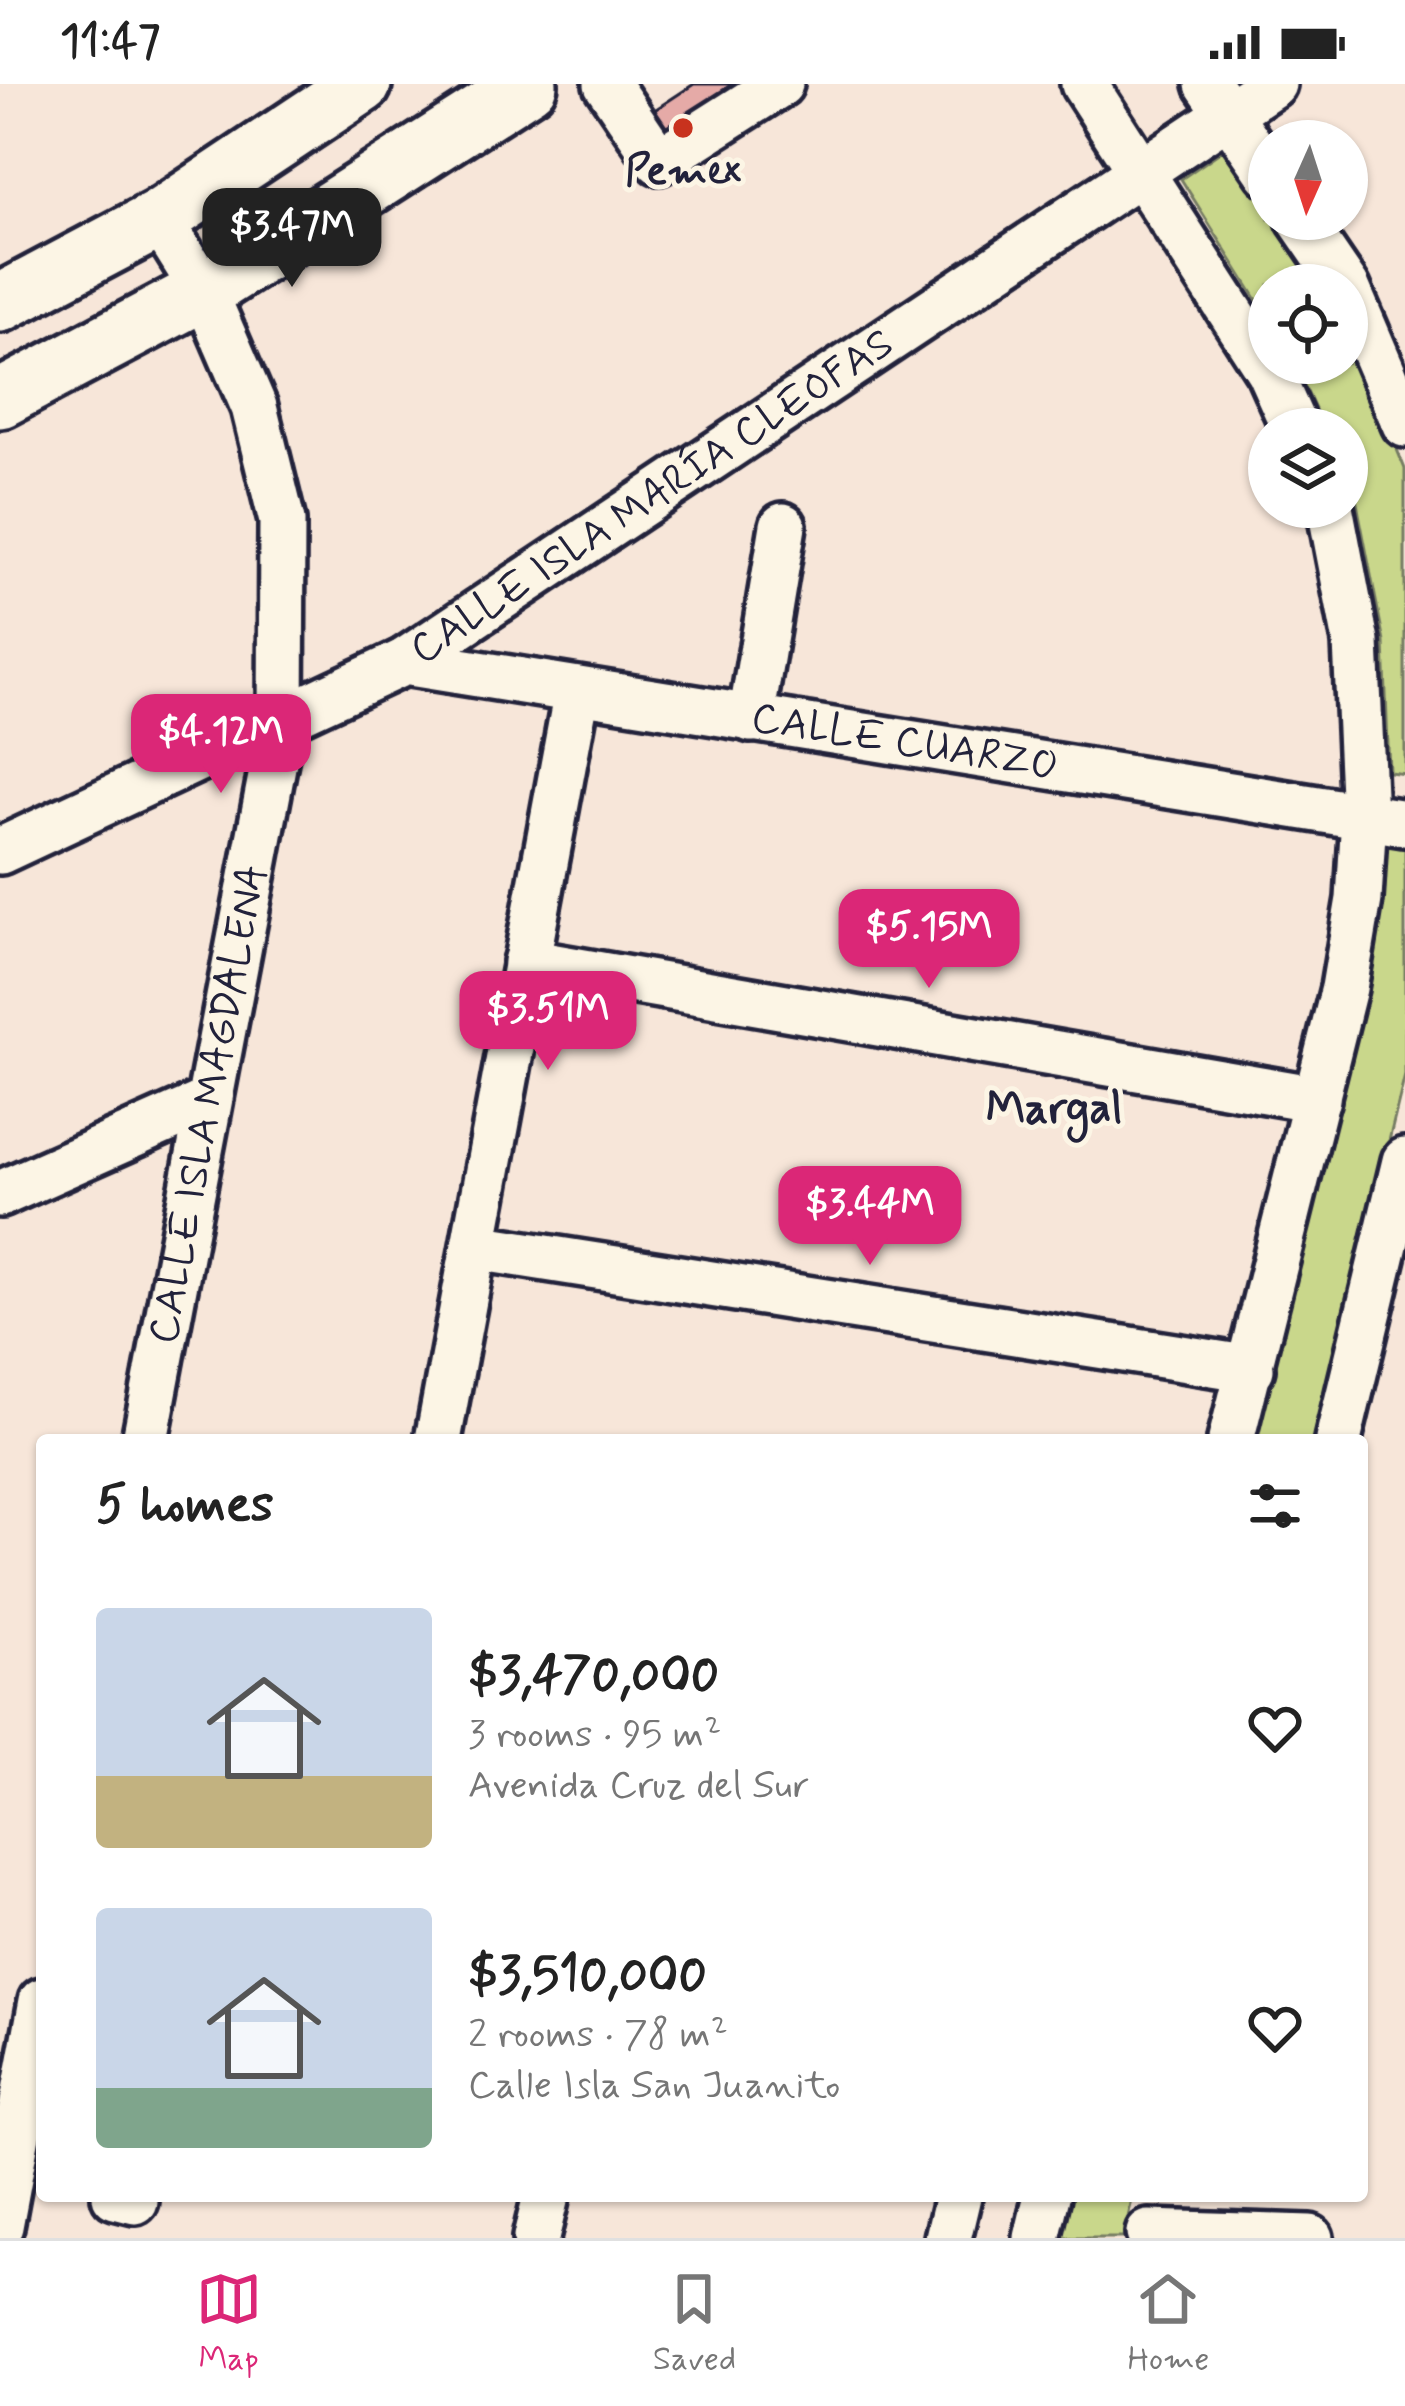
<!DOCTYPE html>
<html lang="en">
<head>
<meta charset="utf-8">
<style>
	:root { --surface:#fff; --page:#f6f6f6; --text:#222; --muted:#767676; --line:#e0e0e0; --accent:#db2777 }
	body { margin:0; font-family:Mynerve,sans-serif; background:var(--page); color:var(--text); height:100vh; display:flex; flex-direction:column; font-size:45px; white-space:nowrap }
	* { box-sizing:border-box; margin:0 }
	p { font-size:39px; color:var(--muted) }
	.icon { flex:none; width:66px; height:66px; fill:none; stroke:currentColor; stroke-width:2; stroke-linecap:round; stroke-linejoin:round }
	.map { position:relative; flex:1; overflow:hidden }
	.drawer { position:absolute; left:36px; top:1350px; width:1332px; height:768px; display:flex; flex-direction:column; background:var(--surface); border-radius:12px; box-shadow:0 3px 9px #0004 }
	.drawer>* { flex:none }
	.needle { width:78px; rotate:183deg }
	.tools { position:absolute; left:1248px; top:36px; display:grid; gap:24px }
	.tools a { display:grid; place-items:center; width:120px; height:120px; border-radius:50%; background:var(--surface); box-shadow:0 3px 9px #0004; font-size:60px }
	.price { position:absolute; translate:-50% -102px; padding:0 27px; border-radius:24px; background:var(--accent); color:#fff; font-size:39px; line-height:78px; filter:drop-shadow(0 3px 6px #0008) }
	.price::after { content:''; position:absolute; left:50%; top:72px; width:36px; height:27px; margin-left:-18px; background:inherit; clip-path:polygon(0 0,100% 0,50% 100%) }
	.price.current { background:#222; color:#fff }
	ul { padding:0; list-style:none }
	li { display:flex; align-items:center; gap:36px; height:300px; padding:0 60px }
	li span { display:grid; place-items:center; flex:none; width:336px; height:240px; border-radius:12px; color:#555 }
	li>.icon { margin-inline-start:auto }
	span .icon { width:144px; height:144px; fill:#fffc; stroke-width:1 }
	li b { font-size:51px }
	h2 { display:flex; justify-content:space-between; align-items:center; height:144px; padding:0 60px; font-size:51px }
	.status { display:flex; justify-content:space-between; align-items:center; height:84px; padding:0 60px; background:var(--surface); direction:ltr }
	.status svg { height:33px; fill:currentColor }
	.tab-bar { display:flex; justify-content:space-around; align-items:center; height:168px; border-top:3px solid var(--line); background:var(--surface); font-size:33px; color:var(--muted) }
	.tab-bar a { display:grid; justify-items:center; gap:6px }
	.tab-bar .current { color:var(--accent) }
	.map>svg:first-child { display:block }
	.green { fill:#c9d78b; stroke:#767c63; stroke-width:3 }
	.building { fill:#e5aaa7; stroke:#22223b; stroke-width:3 }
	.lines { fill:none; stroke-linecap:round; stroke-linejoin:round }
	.minor-casing { stroke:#22223b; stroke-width:54 }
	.major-casing { stroke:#22223b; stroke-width:66 }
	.minor { stroke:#fcf5e5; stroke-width:45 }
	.major { stroke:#fcf5e5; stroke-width:57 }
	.poi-dot { fill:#c8321e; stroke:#fcf5e5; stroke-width:4.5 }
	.labels { text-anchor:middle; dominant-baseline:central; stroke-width:10; stroke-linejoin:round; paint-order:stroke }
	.poi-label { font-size:42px; font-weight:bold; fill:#22223b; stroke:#fcf5e5 }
	.street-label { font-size:42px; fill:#22223b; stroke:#fcf5e5 }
	.neighbourhood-label { font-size:45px; font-weight:bold; fill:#22223b; stroke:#fcf5e5 }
</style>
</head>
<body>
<div class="status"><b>11:47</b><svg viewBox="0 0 49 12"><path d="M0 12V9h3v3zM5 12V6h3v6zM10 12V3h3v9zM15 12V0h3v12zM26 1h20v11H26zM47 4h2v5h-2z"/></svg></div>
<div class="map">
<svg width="1405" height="2154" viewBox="0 0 1405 2154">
	<rect width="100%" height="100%" fill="#f7e6d9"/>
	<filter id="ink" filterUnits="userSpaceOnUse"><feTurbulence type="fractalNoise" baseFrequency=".00833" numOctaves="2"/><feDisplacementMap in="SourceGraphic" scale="24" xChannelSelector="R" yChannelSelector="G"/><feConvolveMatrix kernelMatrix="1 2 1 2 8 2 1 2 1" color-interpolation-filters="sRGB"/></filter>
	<g filter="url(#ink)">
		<g class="green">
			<path d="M1230 61 1269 121V135H1278L1321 201H1269V235L1181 95Z"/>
			<path d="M1347 244 1405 385V690L1389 688 1384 558 1356 414 1347 394V345H1324L1294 279H1347Z"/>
			<path d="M1385 751 1405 754V991L1316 1356H1252Z"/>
			<path d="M1068 2112H1133L1123 2154H1058Z"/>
		</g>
		<path class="building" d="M694 0H770L675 61 653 27Z"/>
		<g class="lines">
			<g class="minor-casing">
				<g id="minor">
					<path d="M607 0 659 77 780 0"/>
					<path d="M1084 0 1269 287 1295 345"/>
					<path d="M1208 0 1269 89"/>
					<path d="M1300 135 1345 201"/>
					<path d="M1347 204 1405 340"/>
					<path id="s1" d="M404 578 1405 739"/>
					<path d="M751 635 783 442"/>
					<path id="s2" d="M0 767 404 578 1273 0"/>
					<path d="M526 878 1317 1015"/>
					<path d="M0 1110 207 1018"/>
					<path d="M476 1163 1251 1285"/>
					<path id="s3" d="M145 1356 281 640 282 437 254 323 204 207 159 135"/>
					<path d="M438 1356 577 607"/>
					<path d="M1231 1356 1344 904 1359 815 1364 733 1356 558 1330 423"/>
					<path d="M1338 1356 1405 1077"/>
					<path d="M115 2112 135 2117"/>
					<path d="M0 2142 42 1917"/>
					<path d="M1149 2149 1310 2154"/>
					<path d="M536 2154 546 2112"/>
					<path d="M948 2154 958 2112"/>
					<path d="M1037 2154 1047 2112"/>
				</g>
			</g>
			<g class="major-casing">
				<g id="major">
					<path d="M0 219 159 135 362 0"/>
					<path d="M0 315 204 207 528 0"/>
				</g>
			</g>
			<use href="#minor" class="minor"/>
			<use href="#major" class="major"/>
		</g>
	</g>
	<circle class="poi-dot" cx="683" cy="44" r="12"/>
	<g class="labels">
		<g class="poi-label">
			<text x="683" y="88">Pemex</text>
		</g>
		<g class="street-label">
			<text stroke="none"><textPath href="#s2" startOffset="744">CALLE ISLA MARÍA CLEOFAS</textPath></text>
			<text stroke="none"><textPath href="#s1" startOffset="507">CALLE CUARZO</textPath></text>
			<text stroke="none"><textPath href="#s3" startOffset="342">CALLE ISLA MAGDALENA</textPath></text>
		</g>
		<g class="neighbourhood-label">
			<text x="1054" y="1025">Margal</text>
		</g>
	</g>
</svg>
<div class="tools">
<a><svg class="needle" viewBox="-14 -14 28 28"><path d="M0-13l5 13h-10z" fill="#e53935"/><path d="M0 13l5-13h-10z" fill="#767676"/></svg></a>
<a><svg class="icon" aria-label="locate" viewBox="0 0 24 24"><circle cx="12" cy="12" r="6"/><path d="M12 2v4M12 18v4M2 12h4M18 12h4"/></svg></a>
<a><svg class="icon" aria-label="layers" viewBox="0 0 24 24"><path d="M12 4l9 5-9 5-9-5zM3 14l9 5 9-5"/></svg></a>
</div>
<b class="price current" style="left:292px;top:206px">$3.47M</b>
<b class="price" style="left:221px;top:712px">$4.12M</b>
<b class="price" style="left:929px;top:907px">$5.15M</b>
<b class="price" style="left:548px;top:989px">$3.51M</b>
<b class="price" style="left:870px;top:1184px">$3.44M</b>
<section class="drawer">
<h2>5 homes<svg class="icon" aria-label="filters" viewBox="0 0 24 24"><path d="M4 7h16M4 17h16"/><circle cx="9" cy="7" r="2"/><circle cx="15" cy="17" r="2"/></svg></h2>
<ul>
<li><span style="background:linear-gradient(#c9d6e8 70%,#c2b280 0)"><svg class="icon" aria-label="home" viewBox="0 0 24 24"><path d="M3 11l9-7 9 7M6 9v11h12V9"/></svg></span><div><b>$3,470,000</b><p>3 rooms · 95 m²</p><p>Avenida Cruz del Sur</p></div><svg class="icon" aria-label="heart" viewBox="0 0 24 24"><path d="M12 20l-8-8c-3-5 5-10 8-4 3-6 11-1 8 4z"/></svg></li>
<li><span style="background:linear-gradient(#c9d6e8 75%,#7fa58c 0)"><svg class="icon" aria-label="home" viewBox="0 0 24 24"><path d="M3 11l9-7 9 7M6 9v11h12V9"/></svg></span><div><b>$3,510,000</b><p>2 rooms · 78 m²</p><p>Calle Isla San Juanito</p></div><svg class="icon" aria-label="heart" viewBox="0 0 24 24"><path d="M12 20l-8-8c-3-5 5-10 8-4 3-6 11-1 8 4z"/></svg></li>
</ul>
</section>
</div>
<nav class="tab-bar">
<a class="current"><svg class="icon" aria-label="map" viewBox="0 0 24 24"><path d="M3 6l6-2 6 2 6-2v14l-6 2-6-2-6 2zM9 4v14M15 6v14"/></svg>Map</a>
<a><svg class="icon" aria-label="saved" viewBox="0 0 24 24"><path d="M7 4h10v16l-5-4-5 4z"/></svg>Saved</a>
<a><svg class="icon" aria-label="home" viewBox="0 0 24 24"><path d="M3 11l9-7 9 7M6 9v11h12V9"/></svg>Home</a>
</nav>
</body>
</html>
